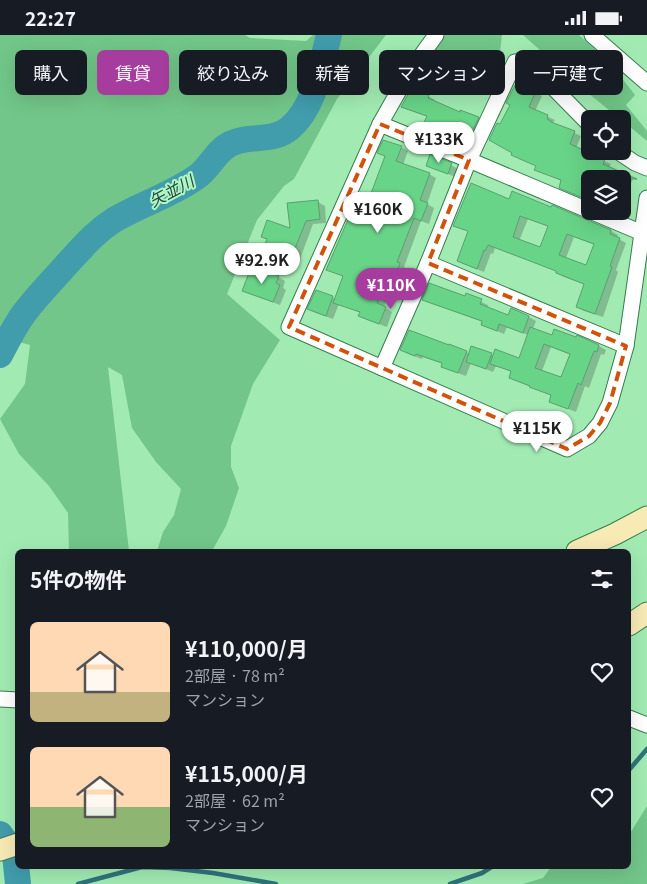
<!DOCTYPE html>
<html lang="ja">
<head>
<meta charset="utf-8">
<style>
	:root { --surface:#171b24; --page:#20242c; --text:#f1f3f6; --muted:#9ea1a6; --accent:#a63c9d }
	body { margin:0; font-family:Georgia,"Noto Sans JP",serif; background:var(--page); color:var(--text); height:100vh; display:flex; flex-direction:column; font-size:19px; white-space:nowrap }
	* { box-sizing:border-box; margin:0 }
	p { font-size:16px; color:var(--muted) }
	.icon { flex:none; width:28px; height:28px; fill:none; stroke:currentColor; stroke-width:2; stroke-linecap:round; stroke-linejoin:round }
	.map { position:relative; flex:1; overflow:hidden }
	.drawer { position:absolute; left:15px; top:514px; width:616px; height:320px; display:flex; flex-direction:column; background:var(--surface); border-radius:8px; box-shadow:0 5px 20px #0002 }
	.drawer>* { flex:none }
	.banner { position:absolute; left:15px; top:15px; width:618px; height:45px; display:flex; gap:10px }
	.buttons { position:absolute; left:581px; top:75px; display:grid; gap:10px }
	.buttons a { display:grid; place-items:center; width:50px; height:50px; border-radius:8px; background:var(--surface); box-shadow:0 5px 20px #0002; font-size:25px }
	.price { position:absolute; translate:-50% -42px; padding:0 11px; border-radius:18px; background:#fff; color:#222; font-size:16px; line-height:32px; filter:drop-shadow(0 1px 2px #0008) }
	.price::after { content:''; position:absolute; left:50%; top:30px; width:15px; height:11px; margin-left:-8px; background:inherit; clip-path:polygon(0 0,100% 0,50% 100%) }
	.price.current { background:var(--accent); color:#fff }
	ul { padding:0; list-style:none }
	li { display:flex; align-items:center; gap:15px; height:125px; padding:0 15px }
	li span { display:grid; place-items:center; flex:none; width:140px; height:100px; border-radius:8px; color:#555 }
	li>.icon { margin-inline-start:auto }
	span .icon { width:60px; height:60px; fill:#fffc; stroke-width:1 }
	li b { font-size:21px }
	h2 { display:flex; justify-content:space-between; align-items:center; height:60px; padding:0 15px; font-size:21px }
	.chip { padding:0 18px; border-radius:8px; background:var(--surface); box-shadow:0 5px 20px #0002; font-size:18px; line-height:45px }
	.chip.current { background:var(--accent); color:#fff }
	.status { display:flex; justify-content:space-between; align-items:center; height:35px; padding:0 25px; background:var(--surface); direction:ltr }
	.status svg { height:14px; fill:currentColor }
	.map>svg:first-child { display:block }
	.green { fill:#72c689 }
	.shadow { fill:#0003; fill-rule:evenodd }
	.lines { fill:none; stroke-linecap:round; stroke-linejoin:round }
	.stream { stroke:#2e747a; stroke-width:4.5 }
	.river { stroke:#419cac; stroke-width:26 }
	.building { fill:#68d488; stroke:#59a16d; fill-rule:evenodd }
	.street-casing { stroke:#357d4c; stroke-width:17 }
	.secondary-casing { stroke:#357d4c; stroke-width:23 }
	.street { stroke:#fff; stroke-width:15 }
	.secondary { stroke:#f7eab5; stroke-width:21 }
	.marked { fill:none; stroke:#d1520b; stroke-width:4; stroke-dasharray:10 6; stroke-linejoin:round }
	.labels { text-anchor:middle; dominant-baseline:central; stroke-width:4; stroke-linejoin:round; paint-order:stroke }
	.water-label { font-size:16px; font-style:italic; fill:#2a464c; stroke:#aef8c0 }
</style>
</head>
<body>
<div class="status"><b>22:27</b><svg viewBox="0 0 49 12"><path d="M0 12V9h3v3zM5 12V6h3v6zM10 12V3h3v9zM15 12V0h3v12zM26 1h20v11H26zM47 4h2v5h-2z"/></svg></div>
<div class="map">
<svg width="647" height="849" viewBox="0 0 647 849">
	<rect width="100%" height="100%" fill="#a1ebb3"/>
	<g class="green">
		<path d="M0 0H245L250 3 306 6 313 0H386L337 64 294 144 284 151 257 185 227 259 280 305 253 349 231 411V432L239 453 226 491 212 516H157L163 497 174 480 181 454 156 427 132 393 122 340 108 332 129 516H69L68 478 49 451 19 419 0 384 25 349 30 310 0 302Z"/>
		<path d="M432 0H502L499 25 478 56 426 35 416 25Z"/>
		<path d="M523 0H579L610 28 635 60 626 70 647 96V106L623 86 622 84H620L588 58Z"/>
		<path d="M647 771V849H523L543 843 552 831H610L611 835 614 831H629V800Z"/>
	</g>
	<g class="shadow">
		<path d="M587 29 594 33 587 50 572 45 565 41Z"/>
		<path d="M535 58 542 61 535 76 555 85 553 88 581 101 576 113 604 126 611 129 609 133 633 144 622 169V144H590V166L562 146 543 138 536 135 537 131 501 91Z"/>
		<path d="M428 61 435 65 434 67 460 79 478 83 485 87 471 116 444 105 428 82 409 75 402 71Z"/>
		<path d="M401 112 408 116 403 130 429 139 436 143 427 169 434 173 429 189 421 186 404 232 407 234 403 243 395 240 384 272 392 277 387 292 367 285 360 281 361 278 339 269 333 284 316 278 309 274 317 256 336 264 344 242 327 234 371 163 386 122 379 118Z"/>
		<path d="M431 121 459 134 456 142 434 134 427 130Z"/>
		<path d="M510 166 552 174 553 172 611 196 618 200 617 203 626 208 616 235 618 237 603 282 584 276 577 272 586 250 564 242 557 238 558 236 495 213 493 219 491 218 484 237 466 230 459 226 469 197 455 190ZM528 184 549 192 541 214 519 206ZM574 202 595 210 587 232 566 223Z"/>
		<path d="M318 167 325 171 326 188 313 189 300 224 294 221 293 223 272 216 266 212 268 205 262 201 291 195Z"/>
		<path d="M622 170 630 174 626 181 615 176H622Z"/>
		<path d="M255 242H278L285 246 283 253 286 255 280 270 251 259 244 255Z"/>
		<path d="M466 260 488 270 487 273 509 281 529 282 536 286 533 294 553 301 599 311 606 315 604 320 601 319 589 353 585 351 576 377 557 370 550 366 552 361 517 346 510 342 512 337 496 331 493 337 471 328 466 341 449 335 442 331 443 329 423 322 422 324 408 319 402 315 466 317 470 319 472 312 494 321 519 324 528 300 507 292 504 299 489 293 482 289 483 287 430 268 424 264 465 263ZM551 312 571 320 562 344 542 336Z"/>
	</g>
	<g class="lines">
		<g class="stream">
			<path d="M629 735 647 714"/>
			<path d="M78 849 142 832 170 833 213 838 276 849"/>
			<path d="M450 849 482 838 493 831"/>
		</g>
		<g class="river">
			<path d="M0 320C8 305 15 290 25 277 38 260 53 245 67 229 82 213 95 197 114 185 141 169 172 160 198 141 210 132 216 116 230 109 249 99 273 108 290 93 315 72 321 30 329 0"/>
			<path d="M0 799 15 820 18 849"/>
		</g>
	</g>
	<g class="building">
		<path d="M571 21 588 27 580 47 563 42Z"/>
		<path d="M515 50 520 52 521 50 536 56 529 72 548 80 547 84 551 86V87L575 96 570 109 605 124 603 129 637 144H590V166L559 153 561 145 534 135 536 131 511 120 512 118 489 105 497 88 500 89 510 70 506 68Z"/>
		<path d="M411 54 429 60 428 63 460 77V75L479 82 464 113 436 102 438 97 423 90 427 81 401 72Z"/>
		<path d="M383 105 402 111 396 126 430 138 420 165 428 168 421 186 414 183 397 227 400 228 396 240 388 237 377 268 386 272 379 289 358 281 360 277 333 268 343 241 326 235 360 157 370 161 385 121 377 118Z"/>
		<path d="M430 119 452 128 448 139 426 131Z"/>
		<path d="M471 148 509 164 512 156 551 172 552 170 611 195 610 199 620 203 610 231 612 232 595 279 576 272 584 249 556 238V236L488 210 485 216 484 215 477 234 457 226 468 196 453 191ZM520 181 548 191 540 212 513 202ZM567 199 594 209 586 230 559 220Z"/>
		<path d="M318 165 320 184 306 186 292 221V214L289 213 286 220 264 212 267 204 261 202 267 185 290 193 287 168Z"/>
		<path d="M256 233 279 241 276 248 280 250 273 267 242 256 249 238 254 240Z"/>
		<path d="M429 248 465 261 466 258 482 264 480 269 508 280 511 273 529 281 523 298 499 289 497 296 481 290 482 286 422 265Z"/>
		<path d="M316 255 333 261 326 281 307 274Z"/>
		<path d="M530 292 552 300 554 294 576 302 577 300 599 310 597 317 594 316 581 350 578 348 568 374 549 367 551 360 529 352 530 351 509 343 511 336 490 329 495 314 519 323ZM544 309 570 319 561 342 535 333Z"/>
		<path d="M409 295 449 310V309L467 316 458 338 441 332 442 328 416 319 415 321 400 315Z"/>
		<path d="M471 311 492 318 486 334 466 327Z"/>
	</g>
	<g class="lines">
		<g class="street-casing">
			<g id="street">
				<path d="M436 0 410 36 380 89 289 292 567 414 589 401 600 388 610 368 626 311 647 163"/>
				<path d="M592 0 647 48"/>
				<path d="M380 89 469 125 590 176"/>
				<path d="M617 116 635 128 647 133"/>
				<path d="M590 176 647 200"/>
				<path d="M428 228 626 311"/>
				<path d="M382 333 428 228 469 125 515 27 524 26 529 28 590 90"/>
				<path d="M0 664 18 665"/>
				<path d="M629 683 647 690"/>
			</g>
		</g>
		<g class="secondary-casing">
			<g id="secondary">
				<path d="M577 516 615 499 647 482"/>
				<path d="M629 590 647 578"/>
				<path d="M0 815 18 809"/>
			</g>
		</g>
		<use href="#street" class="street"/>
		<use href="#secondary" class="secondary"/>
	</g>
	<path class="marked" d="M380 89 469 125 428 228 626 311 610 368 600 388 589 401 567 414 289 292Z"/>
	<g class="labels">
		<g class="water-label">
			<text transform="translate(171 155) rotate(-28)">矢並川</text>
		</g>
	</g>
</svg>
<div class="buttons">
<a><svg class="icon" aria-label="locate" viewBox="0 0 24 24"><circle cx="12" cy="12" r="6"/><path d="M12 2v4M12 18v4M2 12h4M18 12h4"/></svg></a>
<a><svg class="icon" aria-label="layers" viewBox="0 0 24 24"><path d="M12 4l9 5-9 5-9-5zM3 14l9 5 9-5"/></svg></a>
</div>
<b class="price" style="left:439px;top:129px">¥133K</b>
<b class="price" style="left:378px;top:199px">¥160K</b>
<b class="price" style="left:262px;top:250px">¥92.9K</b>
<b class="price current" style="left:391px;top:275px">¥110K</b>
<b class="price" style="left:537px;top:418px">¥115K</b>
<div class="banner">
<a class="chip">購入</a>
<a class="chip current">賃貸</a>
<a class="chip">絞り込み</a>
<a class="chip">新着</a>
<a class="chip">マンション</a>
<a class="chip">一戸建て</a>
</div>
<section class="drawer">
<h2>5件の物件<svg class="icon" aria-label="filters" viewBox="0 0 24 24"><path d="M4 7h16M4 17h16"/><circle cx="9" cy="7" r="2"/><circle cx="15" cy="17" r="2"/></svg></h2>
<ul>
<li><span style="background:linear-gradient(#ffd9b3 70%,#c2b280 0)"><svg class="icon" aria-label="home" viewBox="0 0 24 24"><path d="M3 11l9-7 9 7M6 9v11h12V9"/></svg></span><div><b>¥110,000/月</b><p>2部屋 · 78 m²</p><p>マンション</p></div><svg class="icon" aria-label="heart" viewBox="0 0 24 24"><path d="M12 20l-8-8c-3-5 5-10 8-4 3-6 11-1 8 4z"/></svg></li>
<li><span style="background:linear-gradient(#ffd9b3 60%,#8fb573 0)"><svg class="icon" aria-label="home" viewBox="0 0 24 24"><path d="M3 11l9-7 9 7M6 9v11h12V9"/></svg></span><div><b>¥115,000/月</b><p>2部屋 · 62 m²</p><p>マンション</p></div><svg class="icon" aria-label="heart" viewBox="0 0 24 24"><path d="M12 20l-8-8c-3-5 5-10 8-4 3-6 11-1 8 4z"/></svg></li>
</ul>
</section>
</div>
</body>
</html>
